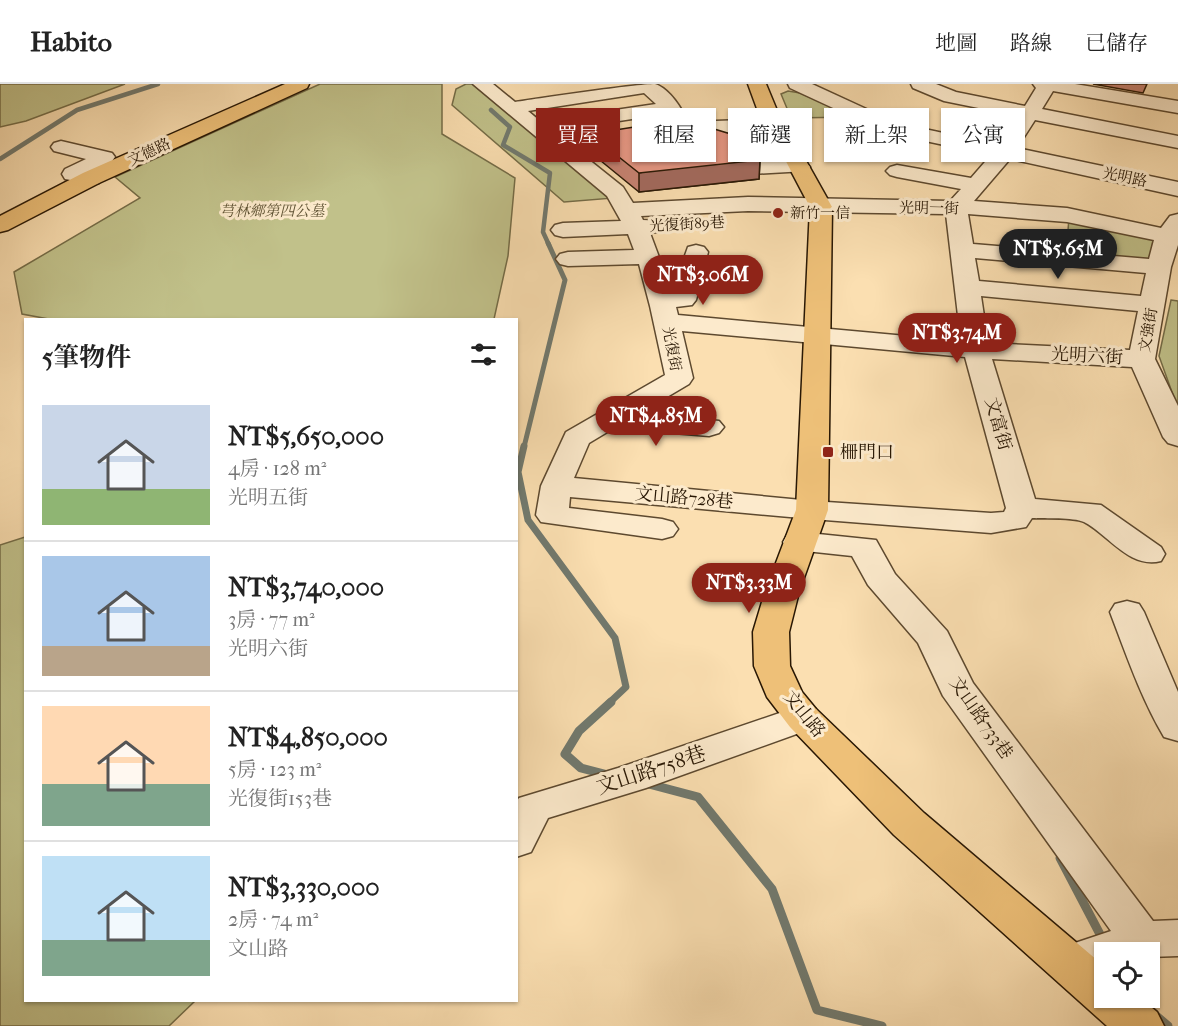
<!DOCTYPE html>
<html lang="zh-TW">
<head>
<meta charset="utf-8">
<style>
	:root { --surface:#fff; --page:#f6f6f6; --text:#222; --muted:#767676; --line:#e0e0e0; --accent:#8f2418 }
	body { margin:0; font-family:"IM FELL French Canon","Noto Serif TC",serif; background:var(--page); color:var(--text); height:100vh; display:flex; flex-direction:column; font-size:22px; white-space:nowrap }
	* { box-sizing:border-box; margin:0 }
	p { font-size:20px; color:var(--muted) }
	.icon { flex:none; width:33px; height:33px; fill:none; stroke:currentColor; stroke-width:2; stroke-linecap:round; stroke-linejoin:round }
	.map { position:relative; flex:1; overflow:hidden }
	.panel { position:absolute; left:24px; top:234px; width:494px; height:684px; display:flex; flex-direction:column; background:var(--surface); border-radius:0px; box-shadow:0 2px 4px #0004 }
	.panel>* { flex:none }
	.top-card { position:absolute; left:536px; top:24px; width:552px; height:54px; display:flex; gap:12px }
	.controls { position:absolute; left:1094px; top:858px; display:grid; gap:12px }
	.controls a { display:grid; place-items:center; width:66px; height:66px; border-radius:0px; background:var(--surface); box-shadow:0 2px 4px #0004; font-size:30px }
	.price { position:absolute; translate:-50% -51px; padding:0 14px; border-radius:21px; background:var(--accent); color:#fff; font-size:20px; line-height:39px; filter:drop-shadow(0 2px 3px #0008) }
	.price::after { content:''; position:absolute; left:50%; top:36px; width:18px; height:14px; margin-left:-9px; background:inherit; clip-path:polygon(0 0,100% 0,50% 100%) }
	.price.active { background:#222; color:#fff }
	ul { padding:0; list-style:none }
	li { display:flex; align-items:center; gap:18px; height:150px; padding:0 18px }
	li+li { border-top:2px solid var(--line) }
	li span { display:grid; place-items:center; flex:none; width:168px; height:120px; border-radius:0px; color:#555 }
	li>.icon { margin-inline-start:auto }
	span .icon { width:72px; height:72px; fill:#fffc; stroke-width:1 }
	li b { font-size:26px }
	h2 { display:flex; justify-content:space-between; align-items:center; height:72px; padding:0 18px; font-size:26px }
	.pill { padding:0 21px; border-radius:0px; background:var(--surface); box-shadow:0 2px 4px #0004; font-size:21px; line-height:54px }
	.pill.active { background:var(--accent); color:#fff }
	header { display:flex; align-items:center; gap:36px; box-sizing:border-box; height:84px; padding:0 30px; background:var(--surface); border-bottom:2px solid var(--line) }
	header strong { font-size:28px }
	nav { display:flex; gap:33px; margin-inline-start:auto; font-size:21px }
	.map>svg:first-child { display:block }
	.green { fill:#c1c18a; stroke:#746c47; stroke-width:1.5 }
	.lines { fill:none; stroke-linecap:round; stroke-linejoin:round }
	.stream-far3 { stroke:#71796e; stroke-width:4.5 }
	.stream-far2 { stroke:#71796e; stroke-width:5 }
	.stream-far1 { stroke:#71796e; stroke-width:7 }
	.stream { stroke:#71796e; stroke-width:9 }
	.minor-casing { stroke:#5d492f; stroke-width:3 }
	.major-casing { stroke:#281704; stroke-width:3 }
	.minor { fill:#fceacc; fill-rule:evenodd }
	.major { fill:#eec078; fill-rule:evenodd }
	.wall { fill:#c88373; stroke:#281704; stroke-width:1.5 }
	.shaded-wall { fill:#a36a5e; stroke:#281704; stroke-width:1.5 }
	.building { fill:#e99886; stroke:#281704; stroke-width:1.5 }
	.poi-dot { fill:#8f2418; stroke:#fceacc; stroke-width:2 }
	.labels { text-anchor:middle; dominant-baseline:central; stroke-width:6; stroke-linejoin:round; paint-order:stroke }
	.far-street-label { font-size:15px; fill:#281704; stroke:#fceacc }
	.far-park-label { font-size:15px; font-style:italic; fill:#5e5233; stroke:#fceacc }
	.far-poi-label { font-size:15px; fill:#281704; stroke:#fceacc; text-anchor:start }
	.street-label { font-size:18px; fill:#281704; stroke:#fceacc }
	.poi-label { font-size:18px; fill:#281704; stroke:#fceacc; text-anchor:start }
	.near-street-label { font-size:21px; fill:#281704; stroke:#fceacc }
</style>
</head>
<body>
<header>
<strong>Habito</strong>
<nav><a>地圖</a><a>路線</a><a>已儲存</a></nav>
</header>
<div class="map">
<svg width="1178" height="942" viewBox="0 0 1178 942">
	<rect width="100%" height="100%" fill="#fbdfb1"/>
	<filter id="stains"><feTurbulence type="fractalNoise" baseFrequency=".00333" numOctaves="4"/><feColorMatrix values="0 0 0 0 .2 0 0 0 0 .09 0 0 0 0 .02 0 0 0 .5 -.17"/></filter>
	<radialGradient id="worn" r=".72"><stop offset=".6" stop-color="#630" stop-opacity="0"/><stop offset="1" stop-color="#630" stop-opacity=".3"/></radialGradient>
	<g class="green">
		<path d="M0 0H125L26 37 0 43Z"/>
		<path d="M320 0H442V50L515 94 508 172 494 235 54 236 22 230 14 188 140 114 115 93Z"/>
		<path d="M466 0H479L614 114 564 118 452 21 456 5Z"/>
		<path d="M788 7 800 9 855 33 791 34 781 10Z"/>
		<path d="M1069 134 1146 151 1153 157 1150 176 1066 171Z"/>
		<path d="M1171 216 1178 217V325L1159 272Z"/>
		<path d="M25 453 26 916 195 917 169 942H0V461Z"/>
	</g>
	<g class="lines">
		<g class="stream-far3">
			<path d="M491 26 510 43 503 61 550 89 543 148 549 161"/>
			<path d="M0 75 77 26 158 0"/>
		</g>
		<path class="stream-far2" d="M524 363 565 196 548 159"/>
		<path class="stream-far1" d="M524 362 518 388 528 436 615 554 626 603 609 619"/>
		<g class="stream">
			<path d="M608 691 581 684 565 670 579 647 611 618"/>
			<path d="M645 699 698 713 772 805 817 926 882 942"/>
			<path d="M1060 774 1103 856"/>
			<path d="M1154 930 1168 942"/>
		</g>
		<g class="minor-casing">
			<g id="minor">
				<path d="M473 0H493L515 18C541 14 636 0 655 0 670 5 682 25 688 38L773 35 780 37 783 41 780 45 773 47 681 50 674 48 665 30 553 47 623 103 633 119 748 113 950 117 961 105 897 93 890 91 886 87 890 83 897 81 971 94 991 71 916 55 872 42 790 4 788 0H812L886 34 920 44 999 61 1018 32 944 17 913 4 911 0H936L956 8 1025 22 1036 4 1033 0H1075L1178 17V29L1053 7 1042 25 1178 52V64L1035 36 1017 64 1178 98V112L1010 75 974 117 1067 124 1161 144 1170 132 1178 130V161L1171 183 1155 275 1178 322V362L1168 359 1163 353 1132 283 992 275 1035 415 1101 421 1161 463 1165 470 1161 477C1129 485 1109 451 1084 438 1073 433 1045 435 1032 434L1026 443 991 449 812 435 570 413 569 424 662 435 673 438 678 445 673 452 662 455 541 438 536 431 541 402 566 348 665 291 650 222 639 180 568 182 560 180 556 175 560 170 568 168 634 166 628 150 563 153 555 151 551 146 555 141 563 139 621 137 607 112ZM644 9 656 20 540 37 528 27ZM748 127 946 130 961 257 678 231 676 223 692 221 696 216 708 168 704 163 696 161 688 163 672 208 650 149 664 147 667 142 664 137 643 136 641 132ZM968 130 1067 138 1154 156 1149 175 973 160ZM975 174 1146 189 1141 212 979 197ZM981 212 1138 227 1130 266 988 259ZM682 247 965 273 1006 424 1004 428 991 429 812 417 574 394 589 359 614 344 709 352 719 349 724 343 719 337 640 329 689 300 693 294Z"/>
				<path d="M61 57 112 69 115 73 112 77 93 88 99 89 102 94 99 99 91 100 65 95 62 90 65 85 86 75 54 67 51 63 54 59Z"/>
				<path d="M799 77 806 79 810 83 806 87 751 90 744 88 740 84 744 80 751 78Z"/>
				<path d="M799 448 876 456 895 490 947 547 973 599 1153 837 1178 836V872L1149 873V868H1104V886L1070 897 1054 892 1047 879 1054 866 1111 847 943 612 918 559 868 501 852 472 787 465 783 458 787 451Z"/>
				<path d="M1127 517 1139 520 1144 528 1178 608V657L1164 653C1141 614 1126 570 1110 528L1115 520Z"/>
				<path d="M803 621 816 625 822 634 816 643 646 704 548 734 531 768 516 773V718L519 714 618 684Z"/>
			</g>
		</g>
		<g class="major-casing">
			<g id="major">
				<path d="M285 0H309L307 4 99 99 8 146 0 148V132L83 89Z"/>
				<path d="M748 0H766L783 41 800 66 832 123 828 426 799 508 789 548 790 582 802 608 816 625 924 729 1104 882V914H1140L1157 928 1164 942H1107L894 751 790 643 767 613 754 582 753 548 765 508 796 426 810 123 780 66 763 41Z"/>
			</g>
		</g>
		<use href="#minor" class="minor"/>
		<use href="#major" class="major"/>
	</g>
	<g class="wall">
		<path d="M1093 0H1147L1143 9Z"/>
		<path d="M590 50 745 71 760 76 759 95 639 108 590 68Z"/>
	</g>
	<path class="shaded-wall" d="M746 59 745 77 760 76 759 95 639 108V89L739 66Z"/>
	<path class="building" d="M691 34 701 41 734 51 746 59 739 66 744 71 758 73 760 76 639 89 590 50Z"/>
	<g class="poi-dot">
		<circle cx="778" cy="129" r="6"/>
		<rect x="822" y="362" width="12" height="12" rx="3"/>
	</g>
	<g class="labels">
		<g class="far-street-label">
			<text transform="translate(149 68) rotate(-25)">文德路</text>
			<text transform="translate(1125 93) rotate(12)">光明路</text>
			<text transform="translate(929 124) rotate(1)">光明一街</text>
			<text transform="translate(687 140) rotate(-3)">光復街89巷</text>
			<text transform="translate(1148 246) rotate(-80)">文強街</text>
			<text transform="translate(672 265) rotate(79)">光復街</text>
		</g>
		<g class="far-park-label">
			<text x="272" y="127">芎林鄉第四公墓</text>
		</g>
		<g class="far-poi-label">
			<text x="790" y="129">新竹一信</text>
		</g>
		<g class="street-label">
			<text transform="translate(1087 272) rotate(3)">光明六街</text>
			<text transform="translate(998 340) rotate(74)">文富街</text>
			<text transform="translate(684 414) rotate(5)">文山路728巷</text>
			<text transform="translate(804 630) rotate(51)">文山路</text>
			<text transform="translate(981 634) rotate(55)">文山路733巷</text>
		</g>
		<g class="poi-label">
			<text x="840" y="368">柵門口</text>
		</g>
		<g class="near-street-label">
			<text transform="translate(651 686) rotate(-18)">文山路758巷</text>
		</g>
	</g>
	<rect width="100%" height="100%" filter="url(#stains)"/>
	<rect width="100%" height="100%" fill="url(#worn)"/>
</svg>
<div class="controls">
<a><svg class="icon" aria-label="locate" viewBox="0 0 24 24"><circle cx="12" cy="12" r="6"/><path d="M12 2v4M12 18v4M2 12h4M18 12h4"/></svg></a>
</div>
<b class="price active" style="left:1058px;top:196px">NT$5.65M</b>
<b class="price" style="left:703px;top:222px">NT$3.06M</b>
<b class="price" style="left:957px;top:280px">NT$3.74M</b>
<b class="price" style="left:656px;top:363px">NT$4.85M</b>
<b class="price" style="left:749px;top:530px">NT$3.33M</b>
<div class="top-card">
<a class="pill active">買屋</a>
<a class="pill">租屋</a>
<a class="pill">篩選</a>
<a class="pill">新上架</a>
<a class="pill">公寓</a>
</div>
<section class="panel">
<h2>5筆物件<svg class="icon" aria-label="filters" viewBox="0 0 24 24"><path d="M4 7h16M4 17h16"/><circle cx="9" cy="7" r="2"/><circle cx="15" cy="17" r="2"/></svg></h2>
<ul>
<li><span style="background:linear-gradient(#c9d6e8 70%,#8fb573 0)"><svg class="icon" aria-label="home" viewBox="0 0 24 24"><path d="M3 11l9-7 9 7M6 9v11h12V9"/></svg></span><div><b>NT$5,650,000</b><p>4房 · 128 m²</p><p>光明五街</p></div></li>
<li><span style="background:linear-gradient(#a9c7e8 75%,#b9a48a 0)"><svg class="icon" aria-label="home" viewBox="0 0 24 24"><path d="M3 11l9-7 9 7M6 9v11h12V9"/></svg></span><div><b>NT$3,740,000</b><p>3房 · 77 m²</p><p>光明六街</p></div></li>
<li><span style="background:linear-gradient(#ffd9b3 65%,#7fa58c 0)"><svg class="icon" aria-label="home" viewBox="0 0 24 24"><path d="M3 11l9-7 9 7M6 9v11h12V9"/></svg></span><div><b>NT$4,850,000</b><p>5房 · 123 m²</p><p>光復街153巷</p></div></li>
<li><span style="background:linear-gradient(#bfe0f5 70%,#7fa58c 0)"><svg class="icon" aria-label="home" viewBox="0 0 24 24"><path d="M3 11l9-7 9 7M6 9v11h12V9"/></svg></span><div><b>NT$3,330,000</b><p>2房 · 74 m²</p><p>文山路</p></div></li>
</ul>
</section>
</div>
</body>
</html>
